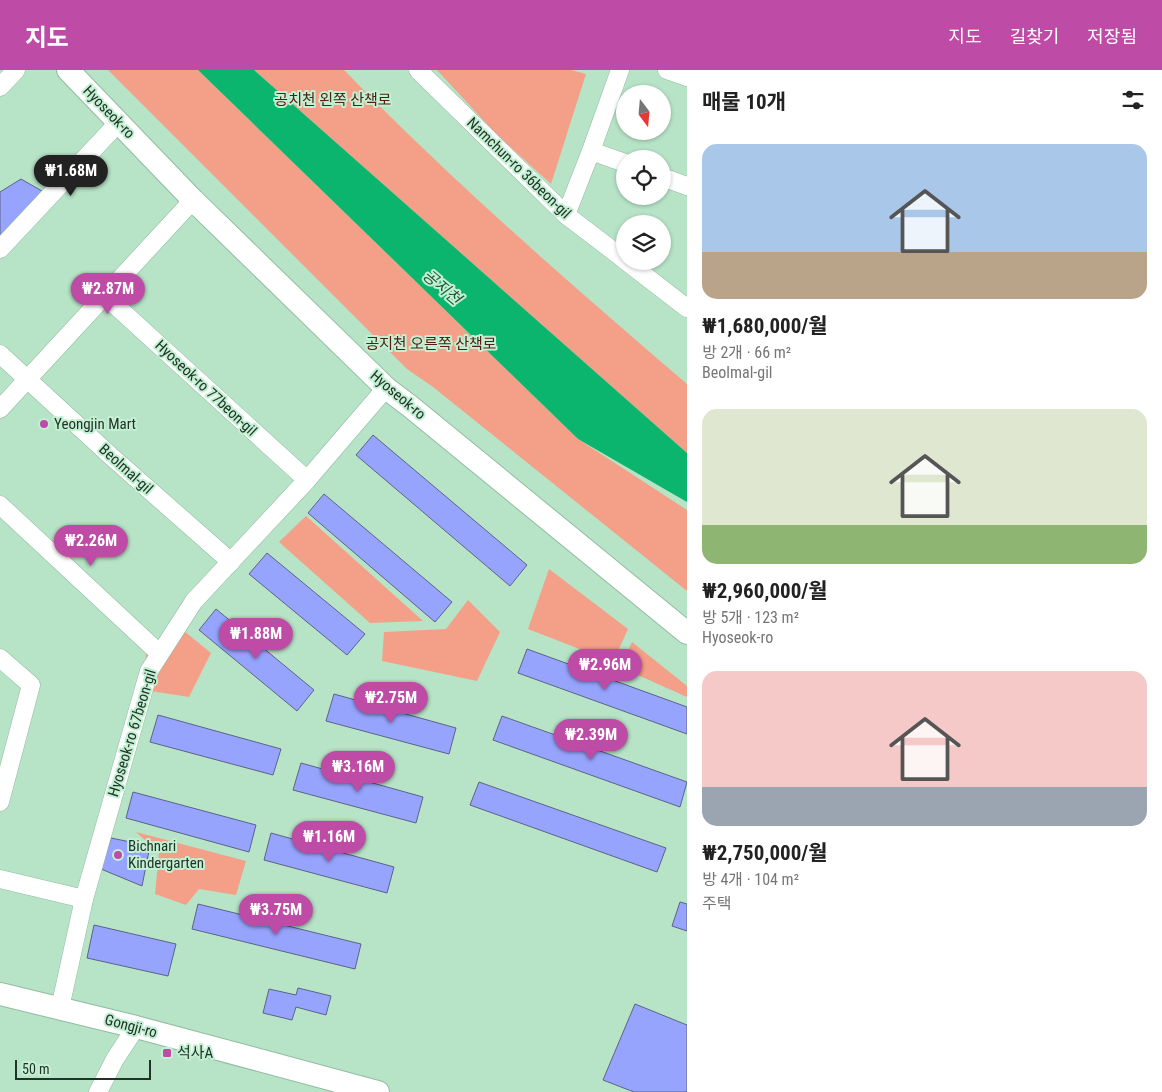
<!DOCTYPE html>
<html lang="ko">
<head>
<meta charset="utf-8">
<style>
	:root { --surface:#fff; --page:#f6f6f6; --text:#222; --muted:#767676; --accent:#be4ca7 }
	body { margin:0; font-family:"Roboto Condensed","Noto Sans KR",sans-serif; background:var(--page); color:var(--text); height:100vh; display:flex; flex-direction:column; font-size:19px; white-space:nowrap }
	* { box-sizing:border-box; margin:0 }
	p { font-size:16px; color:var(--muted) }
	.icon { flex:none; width:28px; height:28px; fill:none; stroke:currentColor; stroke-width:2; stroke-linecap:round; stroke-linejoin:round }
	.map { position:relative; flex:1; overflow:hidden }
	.drawer { display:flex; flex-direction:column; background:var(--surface); width:475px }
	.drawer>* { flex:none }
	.needle { width:32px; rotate:164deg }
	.tools { position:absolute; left:616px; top:15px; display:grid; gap:10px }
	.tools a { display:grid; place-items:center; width:55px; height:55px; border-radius:50%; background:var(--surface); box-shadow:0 1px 4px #0004; font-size:25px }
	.scale { position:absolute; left:15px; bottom:12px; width:136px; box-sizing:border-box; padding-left:5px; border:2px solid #213328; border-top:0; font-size:14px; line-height:18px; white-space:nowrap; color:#213328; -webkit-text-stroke:4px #c3f0d3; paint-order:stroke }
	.price { position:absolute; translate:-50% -42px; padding:0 11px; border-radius:18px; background:var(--accent); color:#fff; font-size:16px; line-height:32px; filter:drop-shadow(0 1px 2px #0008) }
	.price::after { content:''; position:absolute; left:50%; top:30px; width:15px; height:11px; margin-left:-8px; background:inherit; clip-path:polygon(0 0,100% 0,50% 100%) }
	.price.selected { background:#222; color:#fff }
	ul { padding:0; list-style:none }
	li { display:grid; align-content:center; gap:10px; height:265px; padding:0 15px }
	li span { display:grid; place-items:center; height:155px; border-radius:15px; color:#555 }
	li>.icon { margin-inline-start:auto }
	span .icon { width:90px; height:90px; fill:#fffc; stroke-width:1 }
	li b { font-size:21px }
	h2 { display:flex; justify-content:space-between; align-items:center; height:60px; padding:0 15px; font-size:21px }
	header { display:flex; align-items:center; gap:30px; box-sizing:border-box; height:70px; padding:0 25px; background:var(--accent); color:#fff }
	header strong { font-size:24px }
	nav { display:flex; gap:28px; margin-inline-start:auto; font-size:18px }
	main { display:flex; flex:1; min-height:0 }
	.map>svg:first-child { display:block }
	.green { fill:#f4a089 }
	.water { fill:#0bb56d }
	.building { fill:#97a4fe; stroke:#5c6288 }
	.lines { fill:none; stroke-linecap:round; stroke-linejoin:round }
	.minor-casing { stroke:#91bca0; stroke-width:19 }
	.tertiary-casing { stroke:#91bca0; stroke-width:24 }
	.minor { stroke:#fff; stroke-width:18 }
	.tertiary { stroke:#fff; stroke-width:22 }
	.poi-dot { fill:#be4ca7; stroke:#c3f0d3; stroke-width:2 }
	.labels { text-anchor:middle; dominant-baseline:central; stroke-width:4; stroke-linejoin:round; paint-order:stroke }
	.park-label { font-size:15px; fill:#512013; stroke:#c3f0d3 }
	.street-label { font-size:15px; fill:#213328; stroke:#c3f0d3 }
	.poi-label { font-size:15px; fill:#213328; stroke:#c3f0d3; text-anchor:start }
	.water-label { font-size:16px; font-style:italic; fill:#205739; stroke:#c3f0d3 }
</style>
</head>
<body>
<header>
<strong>지도</strong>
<nav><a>지도</a><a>길찾기</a><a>저장됨</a></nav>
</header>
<main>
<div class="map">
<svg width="687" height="1022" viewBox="0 0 687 1022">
	<rect width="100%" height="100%" fill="#b7e3c6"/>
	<g class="green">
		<path d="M108 0H198L578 369 687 440V521L433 317 407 299Z"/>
		<path d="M254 0H344C452 111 569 213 687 314V383Z"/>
		<path d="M437 0H571L586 4 551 114 496 64Z"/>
		<path d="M306 446 423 551 370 553 279 472Z"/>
		<path d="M549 499 628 559 613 592 528 559Z"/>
		<path d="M468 530 500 562 477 611 382 591 384 562 446 559Z"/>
		<path d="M173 552 211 583 189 627 144 620 146 583Z"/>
		<path d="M632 572 687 616V627L620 597Z"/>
		<path d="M136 762 246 791 236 825 199 819 186 835 155 824 159 783Z"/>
	</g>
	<path class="water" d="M198 0H254L687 383V432L578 369Z"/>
	<g class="building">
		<path d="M21 109 42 121 0 166V122Z"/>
		<path d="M373 365 527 495 510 516 356 385Z"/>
		<path d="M324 424 452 532 435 552 308 443Z"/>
		<path d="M267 483 365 564 347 585 249 504Z"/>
		<path d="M216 539 314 620 297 641 199 560Z"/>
		<path d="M527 579 687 637V664L518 603Z"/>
		<path d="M334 624 456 658 449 684 326 651Z"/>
		<path d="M158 645 281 679 273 705 150 672Z"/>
		<path d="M502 646 687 712 680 737 493 670Z"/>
		<path d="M301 693 423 727 416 753 293 720Z"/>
		<path d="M479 712 666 778 657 802 470 735Z"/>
		<path d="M133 722 256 755 249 782 126 748Z"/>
		<path d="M271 763 394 797 387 823 264 790Z"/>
		<path d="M111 768 150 776 142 816 101 799Z"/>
		<path d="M680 832 687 834V861L672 856Z"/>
		<path d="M198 834 361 874 355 899 192 859Z"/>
		<path d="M94 855 176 874 168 906 87 888Z"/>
		<path d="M298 918 331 926 326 945 296 937 292 950 263 943 269 919 296 925Z"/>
		<path d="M635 934 687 955V1022H634L603 1010Z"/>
	</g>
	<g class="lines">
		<g class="minor-casing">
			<g id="minor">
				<path d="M418 0 566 145 625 190"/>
				<path d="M667 0 687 7"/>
				<path d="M0 17 16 0"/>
				<path d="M591 81 625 93"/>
				<path d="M662 107 687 116"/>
				<path d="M566 145 591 81 620 0"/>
				<path d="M0 179 119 52"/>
				<path d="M626 191 687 238"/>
				<path d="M104 225 307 410"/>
				<path d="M0 284 113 388 231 492"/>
				<path d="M0 339 193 130"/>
				<path d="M0 435 159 583"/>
				<path d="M0 588 31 615 0 732"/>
				<path d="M0 809 84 829"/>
				<path d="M60 938 84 829 149 601 194 531 307 410 386 318"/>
				<path d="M98 1022 115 989 136 957"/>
			</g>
		</g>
		<g class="tertiary-casing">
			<g id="tertiary">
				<path d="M68 0 193 130 386 318 411 337 687 563"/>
				<path d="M0 924 136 957 378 1022"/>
			</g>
		</g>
		<use href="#minor" class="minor"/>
		<use href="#tertiary" class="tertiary"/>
	</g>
	<g class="poi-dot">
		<circle cx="44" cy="354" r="5"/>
		<circle cx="118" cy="785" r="5"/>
		<rect x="162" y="978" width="10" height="10" rx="2.5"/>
	</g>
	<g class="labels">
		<g class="park-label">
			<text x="333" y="30">공치천 왼쪽 산책로</text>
			<text x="431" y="274">공지천 오른쪽 산책로</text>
		</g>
		<g class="street-label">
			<text transform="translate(109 42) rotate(46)">Hyoseok-ro</text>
			<text transform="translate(519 98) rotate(44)">Namchun-ro 36beon-gil</text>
			<text transform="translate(206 318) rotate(43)">Hyoseok-ro 77beon-gil</text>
			<text transform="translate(398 325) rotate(40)">Hyoseok-ro</text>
			<text transform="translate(126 399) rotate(42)">Beolmal-gil</text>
			<text transform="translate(132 663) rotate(-73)">Hyoseok-ro 67beon-gil</text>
			<text transform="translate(131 956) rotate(15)">Gongji-ro</text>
		</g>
		<g class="poi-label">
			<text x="54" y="354">Yeongjin Mart</text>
			<text x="128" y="776">Bichnari<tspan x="128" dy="17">Kindergarten</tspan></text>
			<text x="177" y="983">석사A</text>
		</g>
		<g class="water-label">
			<text transform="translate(442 217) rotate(40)">공지천</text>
		</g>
	</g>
</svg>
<div class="tools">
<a><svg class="needle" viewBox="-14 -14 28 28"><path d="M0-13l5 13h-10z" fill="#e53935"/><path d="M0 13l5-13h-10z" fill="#767676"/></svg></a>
<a><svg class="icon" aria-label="locate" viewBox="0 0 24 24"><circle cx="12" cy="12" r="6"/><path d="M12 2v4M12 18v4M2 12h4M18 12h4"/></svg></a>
<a><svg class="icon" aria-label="layers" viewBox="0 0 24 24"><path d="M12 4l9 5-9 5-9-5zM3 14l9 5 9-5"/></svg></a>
</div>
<div class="scale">50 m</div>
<b class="price selected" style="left:71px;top:127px">₩1.68M</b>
<b class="price" style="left:108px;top:245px">₩2.87M</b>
<b class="price" style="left:91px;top:497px">₩2.26M</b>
<b class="price" style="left:256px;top:590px">₩1.88M</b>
<b class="price" style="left:605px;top:621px">₩2.96M</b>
<b class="price" style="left:391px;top:654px">₩2.75M</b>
<b class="price" style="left:591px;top:691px">₩2.39M</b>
<b class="price" style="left:358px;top:723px">₩3.16M</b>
<b class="price" style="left:329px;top:793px">₩1.16M</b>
<b class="price" style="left:276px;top:866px">₩3.75M</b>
</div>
<section class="drawer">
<h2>매물 10개<svg class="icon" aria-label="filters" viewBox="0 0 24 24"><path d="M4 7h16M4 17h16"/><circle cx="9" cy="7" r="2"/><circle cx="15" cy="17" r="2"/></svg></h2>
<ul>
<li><span style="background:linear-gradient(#a9c7e8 70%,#b9a48a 0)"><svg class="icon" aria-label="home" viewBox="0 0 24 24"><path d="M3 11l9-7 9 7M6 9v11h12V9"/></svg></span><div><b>₩1,680,000/월</b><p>방 2개 · 66 m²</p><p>Beolmal-gil</p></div></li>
<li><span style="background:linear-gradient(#dfe7d0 75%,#8fb573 0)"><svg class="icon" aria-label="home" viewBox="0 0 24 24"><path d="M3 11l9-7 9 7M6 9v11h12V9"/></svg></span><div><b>₩2,960,000/월</b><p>방 5개 · 123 m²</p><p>Hyoseok-ro</p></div></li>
<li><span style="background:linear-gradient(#f6c9c9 75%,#9aa5b1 0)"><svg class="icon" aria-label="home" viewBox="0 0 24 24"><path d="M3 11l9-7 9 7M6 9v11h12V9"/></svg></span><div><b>₩2,750,000/월</b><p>방 4개 · 104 m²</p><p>주택</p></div></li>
</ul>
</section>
</main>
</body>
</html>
